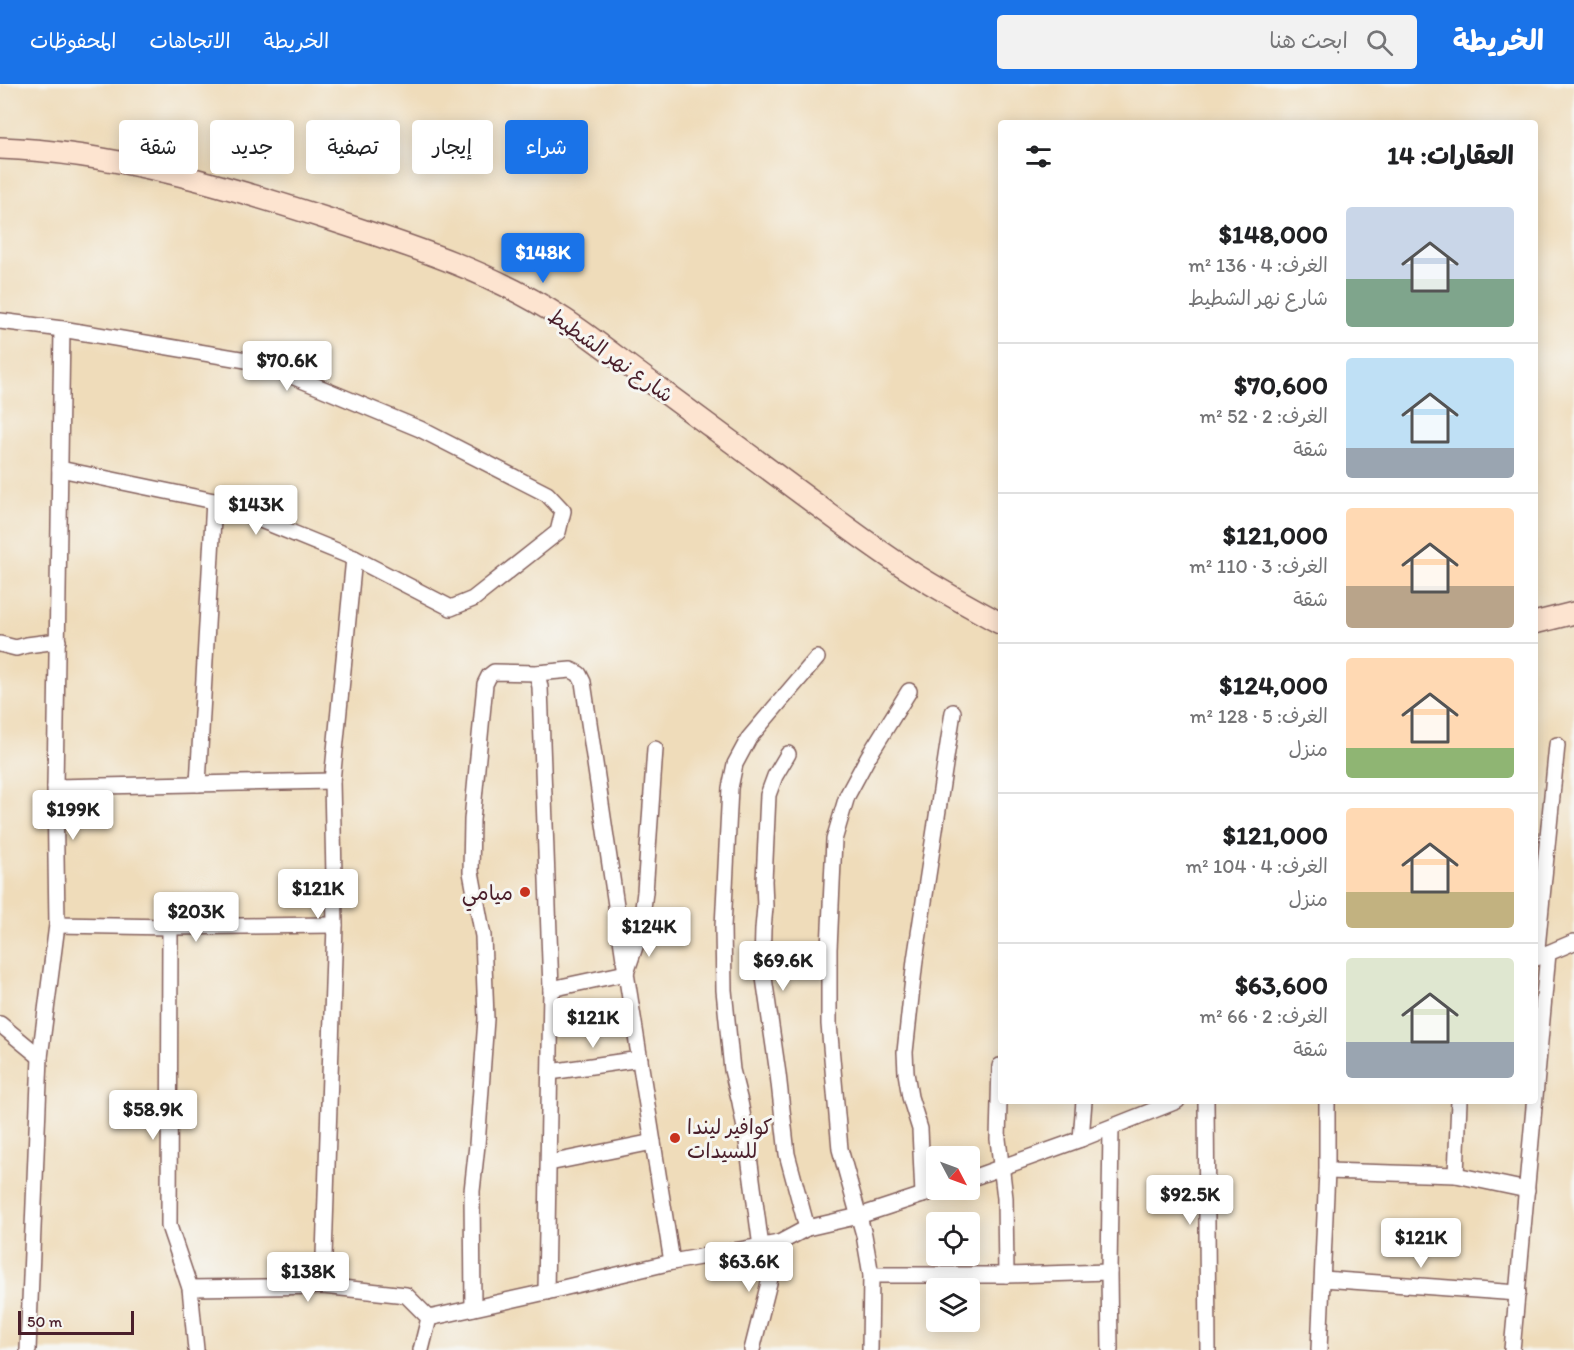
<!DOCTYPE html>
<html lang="ar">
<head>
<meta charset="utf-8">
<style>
	:root { --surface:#fff; --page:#f2f2f2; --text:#202124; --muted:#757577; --line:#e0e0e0; --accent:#1a73e8 }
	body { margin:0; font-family:Itim,"Playpen Sans Arabic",sans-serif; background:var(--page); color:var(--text); direction:rtl; height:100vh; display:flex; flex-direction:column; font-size:22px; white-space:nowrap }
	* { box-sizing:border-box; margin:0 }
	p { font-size:20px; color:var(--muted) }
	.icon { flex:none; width:33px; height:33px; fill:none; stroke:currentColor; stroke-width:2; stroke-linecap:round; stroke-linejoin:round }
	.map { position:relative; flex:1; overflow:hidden; direction:ltr }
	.details { position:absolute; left:998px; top:36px; width:540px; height:984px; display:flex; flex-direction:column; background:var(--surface); border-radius:6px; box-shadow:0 3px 15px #0003; direction:rtl }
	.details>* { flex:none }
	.guide { position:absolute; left:18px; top:36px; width:570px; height:54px; direction:rtl; display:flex; gap:12px }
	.needle { width:39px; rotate:131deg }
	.tools { position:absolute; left:926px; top:1062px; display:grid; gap:12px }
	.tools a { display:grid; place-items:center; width:54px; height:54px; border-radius:6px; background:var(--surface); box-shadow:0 3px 15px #0003; font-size:30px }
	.scale { position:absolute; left:18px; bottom:15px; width:116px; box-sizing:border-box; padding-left:6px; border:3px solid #4a1f2b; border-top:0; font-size:16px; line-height:21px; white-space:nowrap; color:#4a1f2b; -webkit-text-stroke:4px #f6f6f2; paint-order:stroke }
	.price { position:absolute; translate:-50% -51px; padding:0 14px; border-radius:6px; background:#fff; color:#222; font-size:20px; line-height:39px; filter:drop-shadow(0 2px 3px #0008) }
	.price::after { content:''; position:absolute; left:50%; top:36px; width:18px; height:14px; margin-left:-9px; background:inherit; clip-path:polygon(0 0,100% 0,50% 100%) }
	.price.active { background:var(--accent); color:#fff }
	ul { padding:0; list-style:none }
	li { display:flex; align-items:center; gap:18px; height:150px; padding:0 24px }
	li+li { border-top:2px solid var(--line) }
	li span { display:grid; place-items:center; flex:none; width:168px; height:120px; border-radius:6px; color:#555 }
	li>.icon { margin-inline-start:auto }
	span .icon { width:72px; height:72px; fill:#fffc; stroke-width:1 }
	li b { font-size:26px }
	h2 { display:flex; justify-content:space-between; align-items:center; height:72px; padding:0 24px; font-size:26px }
	.tag { padding:0 21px; border-radius:6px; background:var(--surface); box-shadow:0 3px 15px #0003; font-size:21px; line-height:54px }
	.tag.active { background:var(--accent); color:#fff }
	header { display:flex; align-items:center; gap:36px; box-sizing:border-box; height:84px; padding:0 30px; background:var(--accent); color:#fff }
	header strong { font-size:28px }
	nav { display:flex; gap:33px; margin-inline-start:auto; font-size:21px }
	.search { width:420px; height:54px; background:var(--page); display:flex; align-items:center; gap:15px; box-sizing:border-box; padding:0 21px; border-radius:6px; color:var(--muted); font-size:22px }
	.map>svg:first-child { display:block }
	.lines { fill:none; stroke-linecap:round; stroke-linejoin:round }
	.street-casing { stroke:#84615d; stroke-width:18 }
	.secondary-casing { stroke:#84615d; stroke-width:24 }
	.street { stroke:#fff; stroke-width:15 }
	.secondary { stroke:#fde4d0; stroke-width:21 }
	.poi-dot { fill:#c8321e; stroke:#f6f6f2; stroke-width:2 }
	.labels { text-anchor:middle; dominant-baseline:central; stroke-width:6; stroke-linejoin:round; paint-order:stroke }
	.street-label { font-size:21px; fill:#4a1f2b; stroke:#f6f6f2 }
	.poi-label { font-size:21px; fill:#4a1f2b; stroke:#f6f6f2; text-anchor:end }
</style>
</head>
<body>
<header>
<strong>الخريطة</strong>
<div class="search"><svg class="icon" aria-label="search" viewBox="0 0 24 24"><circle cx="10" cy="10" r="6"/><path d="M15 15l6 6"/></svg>ابحث هنا</div>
<nav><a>الخريطة</a><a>الاتجاهات</a><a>المحفوظات</a></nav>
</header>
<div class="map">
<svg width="1574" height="1266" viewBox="0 0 1574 1266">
	<rect width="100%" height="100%" fill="#f6f6f2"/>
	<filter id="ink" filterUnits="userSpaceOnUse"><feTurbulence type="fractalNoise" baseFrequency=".0167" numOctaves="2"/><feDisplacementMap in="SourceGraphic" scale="12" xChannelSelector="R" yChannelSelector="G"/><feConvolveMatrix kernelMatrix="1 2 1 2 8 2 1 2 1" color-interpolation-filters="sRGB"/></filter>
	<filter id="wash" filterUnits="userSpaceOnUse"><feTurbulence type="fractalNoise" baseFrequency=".008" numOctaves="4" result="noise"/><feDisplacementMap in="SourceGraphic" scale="24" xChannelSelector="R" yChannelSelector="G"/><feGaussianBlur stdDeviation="1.35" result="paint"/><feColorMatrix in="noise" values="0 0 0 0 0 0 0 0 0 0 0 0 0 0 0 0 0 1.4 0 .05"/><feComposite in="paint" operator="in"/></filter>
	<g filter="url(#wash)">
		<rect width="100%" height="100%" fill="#efdcba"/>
	</g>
	<g filter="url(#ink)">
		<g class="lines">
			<g class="street-casing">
				<g id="street">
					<path d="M0 237 62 245 258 278 420 345 547 410 563 427 558 448 473 515 451 524 354 474 214 417 60 385"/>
					<path d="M0 560 16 564 27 561 58 557"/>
					<path d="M537 589 540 603 551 905 546 1208"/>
					<path d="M788 670 775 692 768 711 764 797 765 823 763 845 762 880 778 990 787 1070 807 1144"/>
					<path d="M198 700 214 417"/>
					<path d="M55 703 332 697"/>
					<path d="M57 841 170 843 335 841"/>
					<path d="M170 843 169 1142 190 1204 196 1266"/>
					<path d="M1541 872 1574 858"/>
					<path d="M1536 874 1557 661"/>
					<path d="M551 905 626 889 640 848 645 808 655 665"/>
					<path d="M0 940 40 973"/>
					<path d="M1000 982 998 1055 1005 1114 1006 1191"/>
					<path d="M550 988 640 975"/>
					<path d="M1206 1017 1208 1266"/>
					<path d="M1081 1055 1084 1017"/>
					<path d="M549 1079 653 1058"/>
					<path d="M1327 1087 1456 1091 1527 1106"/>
					<path d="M1456 1091 1459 1017"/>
					<path d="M969 1095 1081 1055 1177 1017"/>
					<path d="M923 1111 920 1045 910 1013 906 989 905 968 915 876 953 628"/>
					<path d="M761 1163 746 1050 740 1018 732 986 724 906 723 843 730 704 735 680 749 654 817 574"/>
					<path d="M871 1191H1006L1109 1188"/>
					<path d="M1323 1195 1518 1209"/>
					<path d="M323 1202 335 841 332 697 354 474"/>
					<path d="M190 1204 323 1202 406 1211 429 1234"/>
					<path d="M473 1224 472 1107 477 1061 486 935 483 852 471 788 472 736 485 600 489 592 494 588 537 589 571 586 579 590 583 598 626 889 672 1178"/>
					<path d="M429 1234 546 1208 672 1178 779 1159 807 1144 859 1132 938 1106"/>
					<path d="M28 1266 40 973 57 841 55 703 62 245"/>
					<path d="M421 1266 429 1234"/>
					<path d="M752 1266 779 1159"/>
					<path d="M870 1266 871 1191 864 1151 840 1065 829 940V865L834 756 847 712 868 673 909 607"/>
					<path d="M1110 1266 1109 1188 1111 1044"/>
					<path d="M1319 1266 1327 1087V1017"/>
					<path d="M1512 1266 1548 869"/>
				</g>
			</g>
			<g class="secondary-casing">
				<g id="secondary">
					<path d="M0 64C113 68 224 101 331 136 411 162 493 188 564 235 596 256 625 280 656 302 704 338 753 374 802 410 836 435 871 462 907 485 937 505 969 522 1000 539"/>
					<path d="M1534 539 1574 529"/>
				</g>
			</g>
			<use href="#street" class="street"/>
			<use href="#secondary" class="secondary"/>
		</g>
	</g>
	<g class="poi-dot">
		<circle cx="525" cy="808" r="6"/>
		<circle cx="675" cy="1054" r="6"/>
	</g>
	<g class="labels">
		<g class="street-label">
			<text transform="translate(611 271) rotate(35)">شارع نهر الشطيط</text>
		</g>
		<g class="poi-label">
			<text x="513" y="808">ميامي</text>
			<text x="687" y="1042" text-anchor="start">كوافير ليندا<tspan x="687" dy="24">للسيدات</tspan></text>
		</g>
	</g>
</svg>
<div class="tools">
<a><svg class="needle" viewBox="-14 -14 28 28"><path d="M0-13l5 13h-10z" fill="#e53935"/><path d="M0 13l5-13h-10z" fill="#757577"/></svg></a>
<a><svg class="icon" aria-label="locate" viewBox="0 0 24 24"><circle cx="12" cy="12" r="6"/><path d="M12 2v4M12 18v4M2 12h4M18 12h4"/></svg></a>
<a><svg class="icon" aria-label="layers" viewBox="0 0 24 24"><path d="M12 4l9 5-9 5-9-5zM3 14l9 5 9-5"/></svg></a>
</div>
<div class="scale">50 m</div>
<b class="price active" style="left:543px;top:200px">$148K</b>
<b class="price" style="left:287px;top:308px">$70.6K</b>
<b class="price" style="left:256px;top:452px">$143K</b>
<b class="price" style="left:73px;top:757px">$199K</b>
<b class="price" style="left:318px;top:836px">$121K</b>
<b class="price" style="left:196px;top:859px">$203K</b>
<b class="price" style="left:649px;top:874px">$124K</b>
<b class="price" style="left:783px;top:908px">$69.6K</b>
<b class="price" style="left:593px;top:965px">$121K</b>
<b class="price" style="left:153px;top:1057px">$58.9K</b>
<b class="price" style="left:1190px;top:1142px">$92.5K</b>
<b class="price" style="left:1421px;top:1185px">$121K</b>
<b class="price" style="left:749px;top:1209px">$63.6K</b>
<b class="price" style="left:308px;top:1219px">$138K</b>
<div class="guide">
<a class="tag active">شراء</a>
<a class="tag">إيجار</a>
<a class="tag">تصفية</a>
<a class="tag">جديد</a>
<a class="tag">شقة</a>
</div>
<section class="details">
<h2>العقارات: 14<svg class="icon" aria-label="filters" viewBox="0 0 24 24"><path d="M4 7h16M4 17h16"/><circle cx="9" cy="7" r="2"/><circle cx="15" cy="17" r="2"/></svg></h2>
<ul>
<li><span style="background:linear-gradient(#c9d6e8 60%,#7fa58c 0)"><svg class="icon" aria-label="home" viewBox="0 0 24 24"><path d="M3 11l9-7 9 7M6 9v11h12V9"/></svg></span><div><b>$148,000</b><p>الغرف: 4 · 136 m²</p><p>شارع نهر الشطيط</p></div></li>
<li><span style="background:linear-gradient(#bfe0f5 75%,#9aa5b1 0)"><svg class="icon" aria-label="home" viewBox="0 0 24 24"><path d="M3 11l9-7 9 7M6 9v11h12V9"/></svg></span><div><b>$70,600</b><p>الغرف: 2 · 52 m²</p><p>شقة</p></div></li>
<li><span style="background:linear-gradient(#ffd9b3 65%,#b9a48a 0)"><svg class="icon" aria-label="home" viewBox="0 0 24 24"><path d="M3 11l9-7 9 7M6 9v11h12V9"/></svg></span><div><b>$121,000</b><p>الغرف: 3 · 110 m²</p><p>شقة</p></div></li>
<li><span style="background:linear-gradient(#ffd9b3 75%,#8fb573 0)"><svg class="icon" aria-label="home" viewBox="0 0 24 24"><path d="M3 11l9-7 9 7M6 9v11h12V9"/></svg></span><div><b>$124,000</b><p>الغرف: 5 · 128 m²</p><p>منزل</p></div></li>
<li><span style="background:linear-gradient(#ffd9b3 70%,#c2b280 0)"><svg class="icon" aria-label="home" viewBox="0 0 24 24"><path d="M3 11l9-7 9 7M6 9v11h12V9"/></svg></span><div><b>$121,000</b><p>الغرف: 4 · 104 m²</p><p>منزل</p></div></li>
<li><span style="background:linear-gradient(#dfe7d0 70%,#9aa5b1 0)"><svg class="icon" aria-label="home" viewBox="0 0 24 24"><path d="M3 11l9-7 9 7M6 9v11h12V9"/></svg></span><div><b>$63,600</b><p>الغرف: 2 · 66 m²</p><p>شقة</p></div></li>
</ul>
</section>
</div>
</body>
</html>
